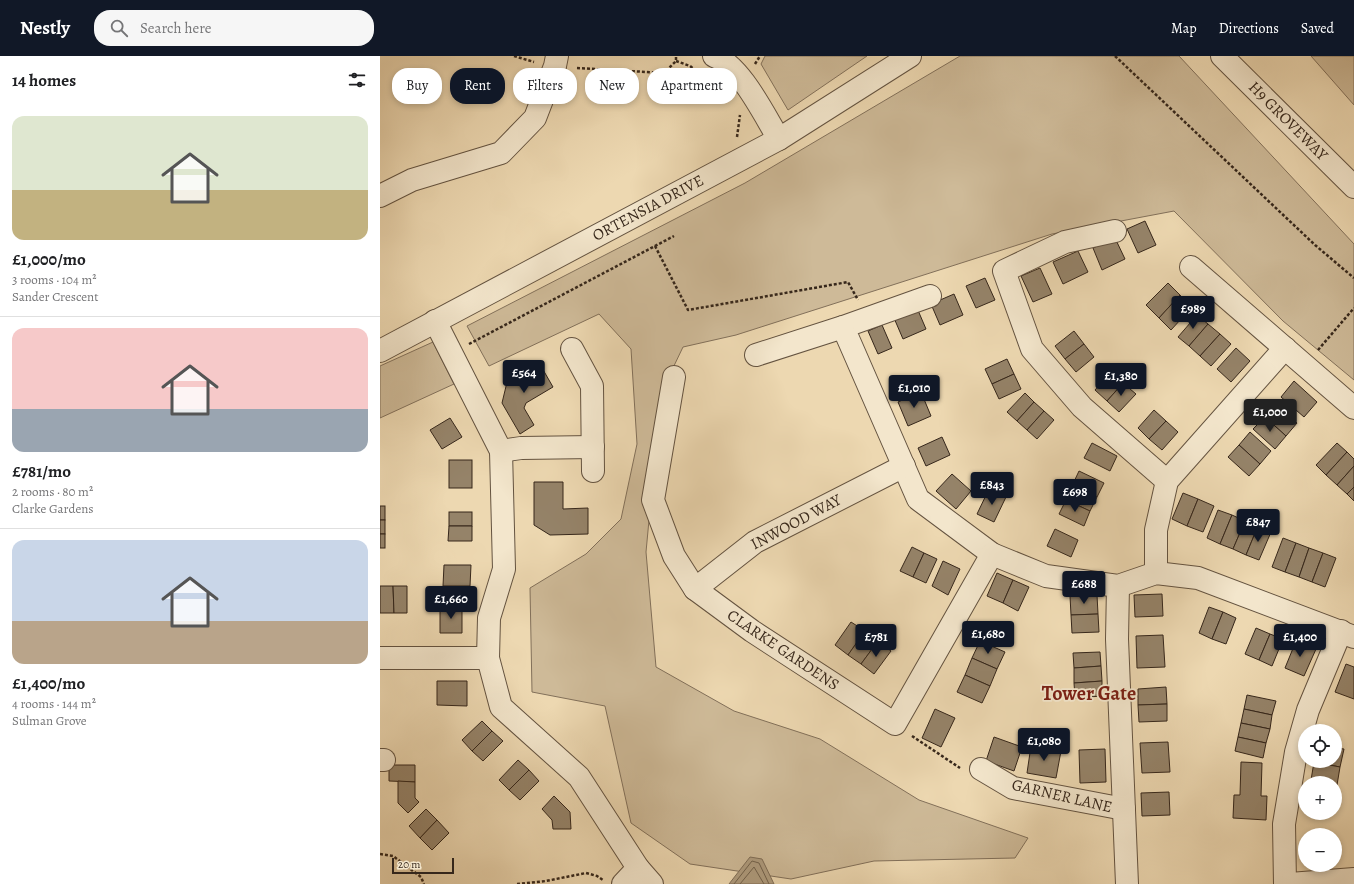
<!DOCTYPE html>
<html lang="en">
<head>
<meta charset="utf-8">
<style>
	:root { --surface:#fff; --page:#f6f6f6; --text:#202124; --muted:#757577; --line:#e0e0e0; --accent:#111827 }
	body { margin:0; font-family:Alegreya,serif; background:var(--page); color:var(--text); height:100vh; display:flex; flex-direction:column; font-size:15px; white-space:nowrap }
	* { box-sizing:border-box; margin:0 }
	p { font-size:13px; color:var(--muted) }
	.icon { flex:none; width:22px; height:22px; fill:none; stroke:currentColor; stroke-width:2; stroke-linecap:round; stroke-linejoin:round }
	.map { position:relative; flex:1; overflow:hidden }
	.details { display:flex; flex-direction:column; background:var(--surface); width:380px }
	.details>* { flex:none }
	.guide { position:absolute; left:12px; top:12px; width:380px; height:36px; display:flex; gap:8px }
	.tools { position:absolute; left:918px; top:668px; display:grid; gap:8px }
	.tools a { display:grid; place-items:center; width:44px; height:44px; border-radius:50%; background:var(--surface); box-shadow:0 2px 6px #0003; font-size:20px }
	.scale { position:absolute; left:12px; bottom:10px; width:62px; box-sizing:border-box; padding-left:4px; border:2px solid #36271b; border-top:0; font-size:11px; line-height:14px; white-space:nowrap; color:#36271b; -webkit-text-stroke:3px #f3e6cc; paint-order:stroke }
	.price { position:absolute; translate:-50% -34px; padding:0 9px; border-radius:4px; background:var(--accent); color:#fff; font-size:13px; line-height:26px; filter:drop-shadow(0 1px 2px #0008) }
	.price::after { content:''; position:absolute; left:50%; top:24px; width:12px; height:9px; margin-left:-6px; background:inherit; clip-path:polygon(0 0,100% 0,50% 100%) }
	.price.on { background:#222; color:#fff }
	ul { padding:0; list-style:none }
	li { display:grid; align-content:center; gap:8px; height:212px; padding:0 12px }
	li+li { border-top:1px solid var(--line) }
	li span { display:grid; place-items:center; height:124px; border-radius:12px; color:#555 }
	li>.icon { margin-inline-start:auto }
	span .icon { width:72px; height:72px; fill:#fffc; stroke-width:1 }
	li b { font-size:17px }
	h2 { display:flex; justify-content:space-between; align-items:center; height:48px; padding:0 12px; font-size:17px }
	.chip { padding:0 14px; border-radius:16px; background:var(--surface); box-shadow:0 2px 6px #0003; font-size:14px; line-height:36px }
	.chip.on { background:var(--accent); color:#fff }
	header { display:flex; align-items:center; gap:24px; box-sizing:border-box; height:56px; padding:0 20px; background:var(--accent); color:#fff }
	header strong { font-size:19px }
	nav { display:flex; gap:22px; margin-inline-start:auto; font-size:14px }
	.search { width:280px; height:36px; background:var(--page); display:flex; align-items:center; gap:10px; box-sizing:border-box; padding:0 14px; border-radius:16px; color:var(--muted); font-size:15px }
	main { display:flex; flex:1; min-height:0 }
	.map>svg:first-child { display:block }
	.green { fill:#ceba98; stroke:#82705a }
	.water { fill:#af9c7e; stroke:#7f6d56 }
	.lines { fill:none; stroke-linecap:round; stroke-linejoin:round }
	.shore { stroke:#72624c; stroke-width:1 }
	.building { fill:#958369; stroke:#36271b }
	.minor-casing { stroke:#645340; stroke-width:24 }
	.path { stroke:#36271b; stroke-width:2.5; stroke-dasharray:3 2; stroke-linecap:butt }
	.minor { stroke:#f3e6cc; stroke-width:22 }
	.labels { text-anchor:middle; dominant-baseline:central; stroke-width:3.5; stroke-linejoin:round; paint-order:stroke }
	.street-label { font-size:16px; fill:#36271b; stroke:#f3e6cc }
	.district-label { font-size:20px; font-weight:bold; fill:#7a1f14; stroke:#f3e6cc }
</style>
</head>
<body>
<header>
<strong>Nestly</strong>
<div class="search"><svg class="icon" aria-label="search" viewBox="0 0 24 24"><circle cx="10" cy="10" r="6"/><path d="M15 15l6 6"/></svg>Search here</div>
<nav><a>Map</a><a>Directions</a><a>Saved</a></nav>
</header>
<main>
<section class="details">
<h2>14 homes<svg class="icon" aria-label="filters" viewBox="0 0 24 24"><path d="M4 7h16M4 17h16"/><circle cx="9" cy="7" r="2"/><circle cx="15" cy="17" r="2"/></svg></h2>
<ul>
<li><span style="background:linear-gradient(#dfe7d0 60%,#c2b280 0)"><svg class="icon" aria-label="home" viewBox="0 0 24 24"><path d="M3 11l9-7 9 7M6 9v11h12V9"/></svg></span><div><b>£1,000/mo</b><p>3 rooms · 104 m²</p><p>Sander Crescent</p></div></li>
<li><span style="background:linear-gradient(#f6c9c9 65%,#9aa5b1 0)"><svg class="icon" aria-label="home" viewBox="0 0 24 24"><path d="M3 11l9-7 9 7M6 9v11h12V9"/></svg></span><div><b>£781/mo</b><p>2 rooms · 80 m²</p><p>Clarke Gardens</p></div></li>
<li><span style="background:linear-gradient(#c9d6e8 65%,#b9a48a 0)"><svg class="icon" aria-label="home" viewBox="0 0 24 24"><path d="M3 11l9-7 9 7M6 9v11h12V9"/></svg></span><div><b>£1,400/mo</b><p>4 rooms · 144 m²</p><p>Sulman Grove</p></div></li>
</ul>
</section>
<div class="map">
<svg width="974" height="828" viewBox="0 0 974 828">
	<rect width="100%" height="100%" fill="#edd8b1"/>
	<filter id="stains"><feTurbulence type="fractalNoise" baseFrequency=".005" numOctaves="4"/><feColorMatrix values="0 0 0 0 .2 0 0 0 0 .09 0 0 0 0 .02 0 0 0 .5 -.17"/></filter>
	<radialGradient id="worn" r=".72"><stop offset=".6" stop-color="#630" stop-opacity="0"/><stop offset="1" stop-color="#630" stop-opacity=".3"/></radialGradient>
	<g class="green">
		<path d="M385 0H487L408 54 381 8Z"/>
		<path d="M580 0H799L974 188V324L903 265 794 155 672 178 356 279 303 291 281 337 266 496 276 611 354 655 440 683 539 744 648 782 635 802 494 805 411 823 310 808 251 767 225 650 152 636 150 532 206 498 241 463 257 388 251 293 219 258 109 310 87 270 365 127Z"/>
		<path d="M931 0H974V49Z"/>
		<path d="M53 286 74 328 0 362V310Z"/>
	</g>
	<path class="water" d="M370 801 382 803 394 828H349Z"/>
	<g class="lines">
		<g class="shore">
			<path d="M354 828 372 805 379 807 389 828"/>
			<path d="M360 828 374 811 384 828"/>
		</g>
	</g>
	<g class="building">
		<path d="M765 165 776 189 758 197 747 173Z"/>
		<path d="M735 182 745 203 722 214 713 192Z"/>
		<path d="M698 195 708 216 683 228 673 206Z"/>
		<path d="M660 212 672 238 653 246 641 220Z"/>
		<path d="M605 222 615 244 596 252 586 230Z"/>
		<path d="M788 227 800 239 779 262 766 249Z"/>
		<path d="M574 238 583 259 560 269 551 248Z"/>
		<path d="M800 239 812 251 791 274 779 262Z"/>
		<path d="M537 252 546 273 523 283 514 262Z"/>
		<path d="M817 259 828 268 809 290 798 281Z"/>
		<path d="M828 268 840 278 820 300 809 290Z"/>
		<path d="M502 269 512 292 498 298 488 275Z"/>
		<path d="M694 275 704 288 685 303 675 290Z"/>
		<path d="M840 278 851 288 831 310 820 300Z"/>
		<path d="M704 288 714 301 696 316 685 303Z"/>
		<path d="M856 292 870 305 851 326 837 313Z"/>
		<path d="M627 303 634 318 612 328 605 313Z"/>
		<path d="M158 305 173 331 146 347 144 352 154 369 140 378 122 347 128 322Z"/>
		<path d="M731 316 743 327 727 345 715 334Z"/>
		<path d="M634 318 641 333 619 343 612 328Z"/>
		<path d="M914 325 937 346 924 361 901 341Z"/>
		<path d="M743 327 756 338 739 356 727 345Z"/>
		<path d="M541 336 551 360 528 370 518 346Z"/>
		<path d="M645 337 654 346 637 365 627 356Z"/>
		<path d="M654 346 664 355 647 374 637 365Z"/>
		<path d="M896 349 917 367 906 380 885 361Z"/>
		<path d="M774 354 786 365 769 383 758 372Z"/>
		<path d="M664 355 674 364 657 383 647 374Z"/>
		<path d="M885 361 906 380 895 393 873 373Z"/>
		<path d="M70 362 82 381 62 393 50 374Z"/>
		<path d="M786 365 798 376 782 394 769 383Z"/>
		<path d="M870 376 891 395 880 408 859 389Z"/>
		<path d="M562 381 570 399 546 410 538 392Z"/>
		<path d="M712 387 737 400 730 415 704 402Z"/>
		<path d="M957 387 967 396 946 419 936 409Z"/>
		<path d="M859 389 880 408 869 420 848 401Z"/>
		<path d="M967 396 974 403V410L957 429 946 419Z"/>
		<rect x="69" y="404" width="23" height="28"/>
		<path d="M974 410V431L967 438 957 429Z"/>
		<path d="M699 415 724 427 717 441 692 430Z"/>
		<path d="M572 418 591 435 576 453 556 435Z"/>
		<path d="M154 426H183V453L208 452V478L170 479 154 469Z"/>
		<path d="M692 430 717 441 710 455 686 444Z"/>
		<path d="M974 431V445L967 438Z"/>
		<path d="M609 433 626 441 614 466 597 458Z"/>
		<path d="M803 437 818 443 807 470 792 463Z"/>
		<path d="M818 443 834 450 823 476 807 470Z"/>
		<path d="M686 444 710 455 704 470 679 458Z"/>
		<rect x="0" y="450" width="5" height="14"/>
		<path d="M838 454 852 459 840 488 827 482Z"/>
		<rect x="69" y="456" width="23" height="14"/>
		<path d="M852 459 865 465 853 493 840 488Z"/>
		<rect x="0" y="464" width="5" height="14"/>
		<path d="M865 465 878 470 866 499 853 493Z"/>
		<path d="M69 470H92V485H68Z"/>
		<path d="M878 470 891 476 879 504 866 499Z"/>
		<path d="M675 473 698 484 691 501 667 490Z"/>
		<rect x="0" y="478" width="5" height="14"/>
		<path d="M903 482 916 487 905 516 892 511Z"/>
		<path d="M916 487 929 492 919 521 905 516Z"/>
		<path d="M532 491 544 497 533 521 520 515Z"/>
		<path d="M929 492 943 497 932 526 919 521Z"/>
		<path d="M544 497 557 503 546 527 533 521Z"/>
		<path d="M943 497 956 502 945 531 932 526Z"/>
		<path d="M563 505 580 513 568 539 552 530Z"/>
		<path d="M64 509H91L90 530H63Z"/>
		<path d="M617 517 633 524 623 547 607 540Z"/>
		<path d="M633 524 649 531 638 555 623 547Z"/>
		<path d="M0 530H13L14 557H0Z"/>
		<path d="M13 530H27V557H14Z"/>
		<path d="M782 538 783 560 755 561 754 539Z"/>
		<path d="M717 539 718 558 691 559 690 540Z"/>
		<path d="M60 550 82 551V577H60Z"/>
		<path d="M829 551 843 556 832 583 819 577Z"/>
		<path d="M843 556 856 562 846 588 832 583Z"/>
		<path d="M718 558 719 576 692 577 691 559Z"/>
		<path d="M471 566 485 575 468 599 455 589Z"/>
		<path d="M876 572 890 578 879 604 865 598Z"/>
		<path d="M485 575 498 585 481 608 468 599Z"/>
		<path d="M890 578 903 583 892 610 879 604Z"/>
		<path d="M783 579 785 611 757 612 756 580Z"/>
		<path d="M498 585 511 595 494 618 481 608Z"/>
		<path d="M600 585 625 596 617 613 592 602Z"/>
		<path d="M916 585 936 593 924 620 905 612Z"/>
		<path d="M720 596 721 610 694 612 693 597Z"/>
		<path d="M592 602 617 613 610 630 585 619Z"/>
		<path d="M966 608 974 611V643L955 636Z"/>
		<path d="M721 610 722 625 694 627V612Z"/>
		<path d="M585 619 610 630 602 647 577 636Z"/>
		<path d="M57 625H87V650L57 649Z"/>
		<path d="M722 625V640L695 642 694 627Z"/>
		<path d="M786 631 787 648 758 649V633Z"/>
		<path d="M867 639 896 645 892 659 864 653Z"/>
		<path d="M787 648V665L759 666 758 649Z"/>
		<path d="M555 653 575 662 561 691 542 682Z"/>
		<path d="M864 653 892 659 890 673 861 667Z"/>
		<path d="M102 665 112 675 92 695 82 684Z"/>
		<path d="M861 667 890 673 886 687 858 681Z"/>
		<path d="M112 675 123 685 103 705 92 695Z"/>
		<path d="M614 681 642 691 634 715 606 705Z"/>
		<path d="M858 681 886 687 883 702 855 695Z"/>
		<path d="M788 686 790 716 762 717 760 687Z"/>
		<path d="M651 690 681 695 676 722 647 717Z"/>
		<path d="M955 692 964 693 960 711 934 706 955 705Z"/>
		<path d="M725 693 726 726 700 727 699 694Z"/>
		<path d="M138 704 149 714 129 734 119 724Z"/>
		<path d="M861 706 882 707 881 740H887L886 764 853 762 854 739H860Z"/>
		<path d="M934 706 960 711 957 729 931 724Z"/>
		<path d="M9 709H35V726L9 725Z"/>
		<path d="M149 714 159 725 140 744 129 734Z"/>
		<path d="M18 725 35 726V742L39 746 28 757 18 747Z"/>
		<path d="M789 736 790 759 762 760 761 737Z"/>
		<path d="M174 740 190 756 191 773H173L172 764 162 753Z"/>
		<path d="M46 753 57 764 40 782 29 770Z"/>
		<path d="M57 764 69 777 52 794 40 782Z"/>
	</g>
	<g class="lines">
		<g class="minor-casing">
			<g id="minor">
				<path d="M334 0C361 10 384 59 399 83"/>
				<path d="M842 0 974 131"/>
				<path d="M0 140 32 124 121 97 155 62 175 10 177 0"/>
				<path d="M735 175 685 186 624 215 652 293 702 351 787 425"/>
				<path d="M811 211 974 352"/>
				<path d="M550 240 463 271 538 443 612 498 666 520 738 530 776 517 818 522 974 581"/>
				<path d="M55 265 121 395 124 513 109 562 108 602 121 651 199 721 258 812 272 828"/>
				<path d="M192 293 212 330 213 415"/>
				<path d="M0 295 399 83 530 0"/>
				<path d="M376 299 463 271"/>
				<path d="M294 321 273 444 294 500 315 533 372 575 515 668 612 498"/>
				<path d="M121 395 141 392 213 391"/>
				<path d="M776 517V474L787 425 905 292"/>
				<path d="M738 530 737 583 747 828"/>
				<path d="M315 533 375 486 524 410"/>
				<path d="M0 602H108"/>
				<path d="M0 704H4"/>
				<path d="M601 713 633 732 744 753"/>
				<path d="M243 828 258 812"/>
				<path d="M905 828 904 768 916 696 928 654 961 575"/>
				<path d="M910 828 974 823"/>
			</g>
		</g>
		<g class="path">
			<path d="M134 0 154 6"/>
			<path d="M735 0 935 189 974 222"/>
			<path d="M296 5 310 10 340 34"/>
			<path d="M375 8 380 0"/>
			<path d="M197 12 284 17 296 5V0"/>
			<path d="M357 81 360 59"/>
			<path d="M275 190 308 254 468 226 478 244"/>
			<path d="M89 288 294 180"/>
			<path d="M938 294 974 252"/>
			<path d="M532 680 580 712"/>
			<path d="M0 798 13 800 41 821 44 828"/>
			<path d="M137 828 166 825 206 817 217 820 223 824"/>
		</g>
		<use href="#minor" class="minor"/>
	</g>
	<g class="labels">
		<g class="street-label">
			<text transform="translate(908 65) rotate(45)">H9 GROVEWAY</text>
			<text transform="translate(268 152) rotate(-28)">ORTENSIA DRIVE</text>
			<text transform="translate(416 466) rotate(-28)">INWOOD WAY</text>
			<text transform="translate(403 594) rotate(34)">CLARKE GARDENS</text>
			<text transform="translate(682 740) rotate(13)">GARNER LANE</text>
		</g>
		<g class="district-label">
			<text x="709" y="637">Tower Gate</text>
		</g>
	</g>
	<rect width="100%" height="100%" filter="url(#stains)"/>
	<rect width="100%" height="100%" fill="url(#worn)"/>
</svg>
<div class="tools">
<a><svg class="icon" aria-label="locate" viewBox="0 0 24 24"><circle cx="12" cy="12" r="6"/><path d="M12 2v4M12 18v4M2 12h4M18 12h4"/></svg></a>
<a>+</a>
<a>−</a>
</div>
<div class="scale">20 m</div>
<b class="price" style="left:813px;top:274px">£989</b>
<b class="price" style="left:144px;top:338px">£564</b>
<b class="price" style="left:741px;top:341px">£1,380</b>
<b class="price" style="left:534px;top:353px">£1,010</b>
<b class="price on" style="left:890px;top:377px">£1,000</b>
<b class="price" style="left:612px;top:450px">£843</b>
<b class="price" style="left:695px;top:457px">£698</b>
<b class="price" style="left:878px;top:487px">£847</b>
<b class="price" style="left:704px;top:549px">£688</b>
<b class="price" style="left:71px;top:564px">£1,660</b>
<b class="price" style="left:608px;top:599px">£1,680</b>
<b class="price" style="left:496px;top:602px">£781</b>
<b class="price" style="left:920px;top:602px">£1,400</b>
<b class="price" style="left:664px;top:706px">£1,080</b>
<div class="guide">
<a class="chip">Buy</a>
<a class="chip on">Rent</a>
<a class="chip">Filters</a>
<a class="chip">New</a>
<a class="chip">Apartment</a>
</div>
</div>
</main>
</body>
</html>
